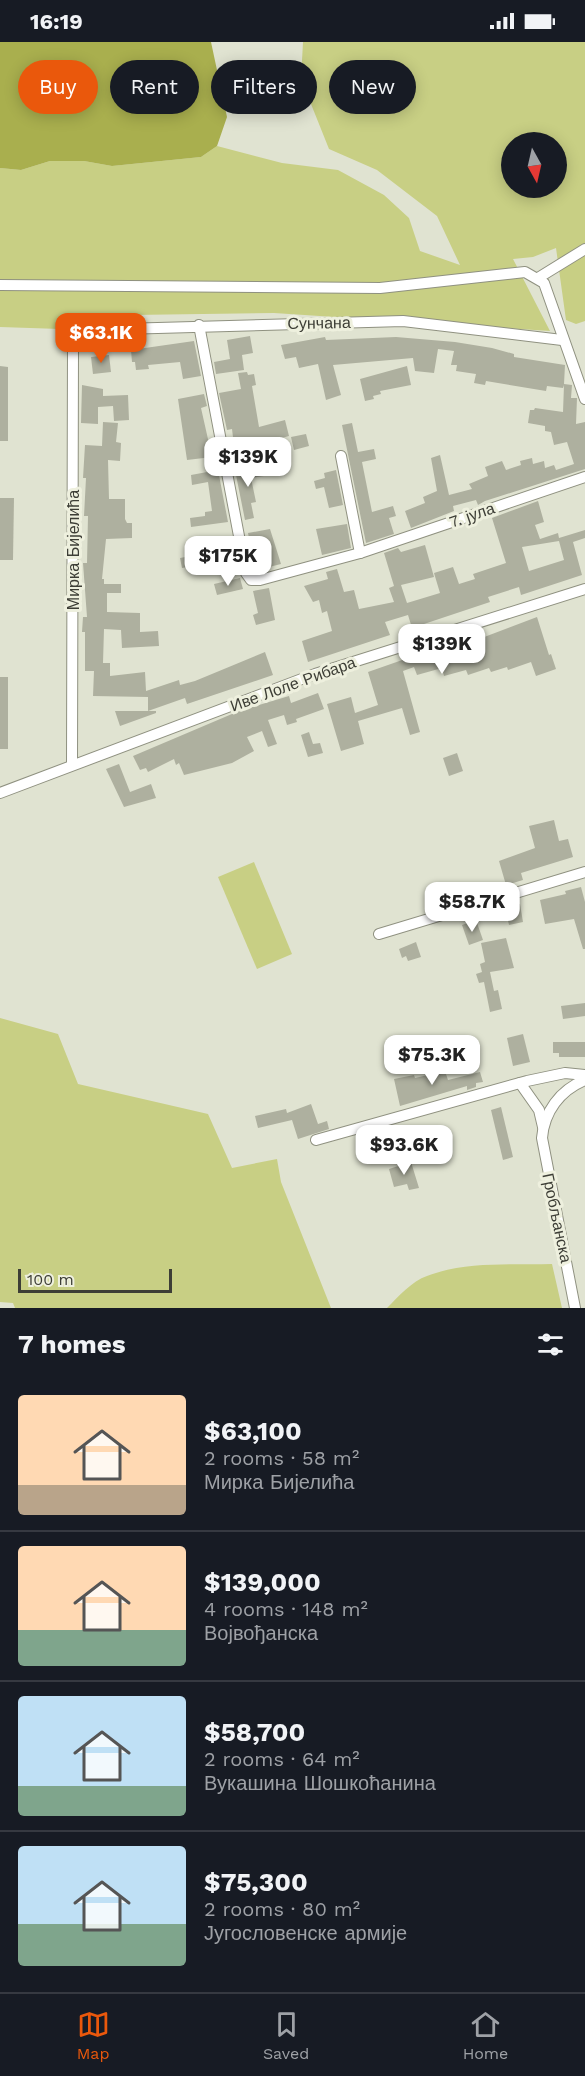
<!DOCTYPE html>
<html lang="en">
<head>
<meta charset="utf-8">
<style>
	:root { --surface:#171b24; --page:#20242c; --text:#f1f3f6; --muted:#9ea1a6; --line:#363941; --accent:#ea580c }
	body { margin:0; font-family:"Work Sans",sans-serif; background:var(--page); color:var(--text); height:100vh; display:flex; flex-direction:column; font-size:22px; white-space:nowrap }
	* { box-sizing:border-box; margin:0 }
	p { font-size:20px; color:var(--muted) }
	.icon { flex:none; width:33px; height:33px; fill:none; stroke:currentColor; stroke-width:2; stroke-linecap:round; stroke-linejoin:round }
	.map { position:relative; height:1266px; overflow:hidden }
	.panel { display:flex; flex-direction:column; background:var(--surface); flex:1 }
	.panel>* { flex:none }
	.banner { position:absolute; left:18px; top:18px; width:549px; height:54px; display:flex; gap:12px }
	.needle { width:39px; rotate:172deg }
	.tools { position:absolute; left:501px; top:90px; display:grid; gap:12px }
	.tools a { display:grid; place-items:center; width:66px; height:66px; border-radius:50%; background:var(--surface); box-shadow:0 3px 15px #0003; font-size:30px }
	.scale { position:absolute; left:18px; bottom:15px; width:154px; box-sizing:border-box; padding-left:6px; border:3px solid #3d3e36; border-top:0; font-size:16px; line-height:21px; white-space:nowrap; color:#3d3e36; -webkit-text-stroke:4px #eef0de; paint-order:stroke }
	.price { position:absolute; translate:-50% -51px; padding:0 14px; border-radius:12px; background:#fff; color:#222; font-size:20px; line-height:39px; filter:drop-shadow(0 2px 3px #0008) }
	.price::after { content:''; position:absolute; left:50%; top:36px; width:18px; height:14px; margin-left:-9px; background:inherit; clip-path:polygon(0 0,100% 0,50% 100%) }
	.price.active { background:var(--accent); color:#fff }
	ul { padding:0; list-style:none }
	li { display:flex; align-items:center; gap:18px; height:150px; padding:0 18px }
	li+li { border-top:2px solid var(--line) }
	li span { display:grid; place-items:center; flex:none; width:168px; height:120px; border-radius:6px; color:#555 }
	li>.icon { margin-inline-start:auto }
	span .icon { width:72px; height:72px; fill:#fffc; stroke-width:1 }
	li b { font-size:26px }
	h2 { display:flex; justify-content:space-between; align-items:center; height:72px; padding:0 18px; font-size:26px }
	.chip { padding:0 21px; border-radius:27px; background:var(--surface); box-shadow:0 3px 15px #0003; font-size:21px; line-height:54px }
	.chip.active { background:var(--accent); color:#fff }
	.status { display:flex; justify-content:space-between; align-items:center; height:42px; padding:0 30px; background:var(--surface); direction:ltr }
	.status svg { height:16px; fill:currentColor }
	.dock { display:flex; justify-content:space-around; align-items:center; height:84px; border-top:2px solid var(--line); background:var(--surface); font-size:16px; color:var(--muted) }
	.dock a { display:grid; justify-items:center; gap:3px }
	.dock .active { color:var(--accent) }
	.map>svg:first-child { display:block }
	.green { fill:#c8cf84; fill-rule:evenodd }
	.water { fill:#a9af4e }
	.building { fill:#aeb09f; fill-rule:evenodd }
	.lines { fill:none; stroke-linecap:round; stroke-linejoin:round }
	.minor-casing { stroke:#8f9180; stroke-width:12 }
	.minor { stroke:#fff; stroke-width:10 }
	.labels { text-anchor:middle; dominant-baseline:central; stroke-width:6; stroke-linejoin:round; paint-order:stroke }
	.street-label { font-size:16px; fill:#3d3e36; stroke:#eef0de }
</style>
</head>
<body>
<div class="status"><b>16:19</b><svg viewBox="0 0 49 12"><path d="M0 12V9h3v3zM5 12V6h3v6zM10 12V3h3v9zM15 12V0h3v12zM26 1h20v11H26zM47 4h2v5h-2z"/></svg></div>
<div class="map">
<svg width="585" height="1266" viewBox="0 0 585 1266">
	<rect width="100%" height="100%" fill="#e0e3d1"/>
	<g class="green">
		<path d="M303 0H585V279L576 282 566 278 556 206 533 215 513 217 550 289 274 271 60 274V287L0 285V126L21 128 50 119H84L112 124 201 115 217 104 282 121 338 128 384 153 409 176 420 209 460 223 437 174 377 128 329 107 301 37ZM512 100H556V146H512Z"/>
		<path d="M254 820 292 912 257 927 218 835Z"/>
		<path d="M0 976 58 992 78 1042 208 1072 232 1126 277 1117 281 1140 331 1266H15L13 1261 0 1260Z"/>
		<path d="M552 1222 562 1266H387C398 1255 412 1239 427 1234 466 1219 511 1223 552 1222Z"/>
	</g>
	<path class="water" d="M0 0H211L227 75 217 104 201 115 112 124 84 119H50L21 128 0 126Z"/>
	<g class="building">
		<path d="M250 294 253 311 242 313 244 328 216 332 214 320 230 317 227 298Z"/>
		<path d="M325 295 326 298 396 295 455 300 492 306 514 312V315L565 323 564 342 572 343 571 356H577L576 382 585 380V427L485 459 478 463 476 458 453 464 454 469 411 486 405 469 425 461 423 455 437 449 431 416 440 413 449 453 472 447 469 442 488 434 485 425 502 419 506 428 521 423 520 419 532 416 533 422 544 419 545 426 554 423 556 428 574 422 567 400 554 403 551 390 545 389V384L528 381 530 368H534L535 366 563 370 564 343 563 346 547 344 546 349 486 339 485 343 474 341 476 332 456 329 457 323H451L454 309 438 307 434 331 415 329 413 316 333 323 341 353 326 358 318 322 299 326 296 315 285 317 281 303Z"/>
		<path d="M194 299 201 334 183 337 180 320 148 323 149 327 136 328 135 320H132L131 308Z"/>
		<path d="M109 313 111 330 93 332 91 315Z"/>
		<path d="M0 324 8 325V399H0Z"/>
		<path d="M407 324 411 343 380 349 381 352 373 354 374 357 365 359 360 337Z"/>
		<path d="M247 330 248 333 254 332 256 343 252 344 259 385 285 378 289 394 260 402 261 408 235 412 232 387 227 388 219 351 241 347 238 331Z"/>
		<path d="M82 343 103 347V354L128 353 129 378 114 379 113 364 98 365V382L81 381Z"/>
		<path d="M204 352 207 364 201 366 212 415 187 418 178 357Z"/>
		<path d="M103 380 118 381 116 400 121 401 120 419 108 418 109 457H125V477L127 481H132V496L106 497 102 537H104V542H121V551H107V570L140 571V590L158 589 159 604 122 606 121 588 104 587 103 621H110V634L145 630 146 649 179 638 180 643 195 639 265 610 273 633 187 662 185 656 148 669V655L93 654 94 629H85V590H82L83 575H87L83 521H87L88 474H84L86 436H83L85 403 102 404Z"/>
		<path d="M352 381 358 410 374 407 376 417 362 420 372 470 393 464 396 474 389 476 394 492 366 501 342 383Z"/>
		<path d="M306 392 309 404 294 408 291 395Z"/>
		<path d="M262 423 264 434 251 436 256 460 251 461 254 476 245 478 235 428Z"/>
		<path d="M218 428 228 480 191 485 190 476 205 474V470L212 469 208 440 192 443 191 433Z"/>
		<path d="M336 428 343 463 329 466 324 445 316 447 314 439 325 436 324 431Z"/>
		<path d="M0 456H14L13 518H0Z"/>
		<path d="M538 459 544 480 535 483 540 497 558 491 559 496 585 488V496L573 500 582 533 521 553 519 545 488 555 490 560 412 586 408 573 385 580 390 593 308 620 302 599 332 589 327 569 322 571 319 558 313 560 304 544 328 537 326 530 337 527 344 550 354 548 359 567 394 560 389 546 394 544 384 511 398 506 401 510 425 503 434 535 401 543 407 561 440 551 434 531 453 525 459 542 475 537 473 532 506 521 492 476ZM559 499 564 518 529 529 522 505Z"/>
		<path d="M347 482 351 506 322 513 316 487Z"/>
		<path d="M270 487 281 522 265 526 259 504 251 506 248 491Z"/>
		<path d="M219 497 221 506 233 504 236 517 182 526 180 516 196 513 194 501Z"/>
		<path d="M240 536 243 547 217 553 214 542Z"/>
		<path d="M269 546 275 578 256 583 253 573 258 571 253 549Z"/>
		<path d="M537 575 549 613 551 612 556 627 536 634 531 620 508 628 507 625 491 630 489 626 468 633 466 628 444 634 442 626 417 633 414 625 403 629 420 690 410 693 402 666 358 679 364 702 341 709 327 662 351 655 355 671 378 663 368 630 448 602 450 608Z"/>
		<rect x="0" y="635" width="8" height="72"/>
		<path d="M318 651 324 667 296 677 297 680 287 683 284 673 268 678 277 702 268 705 262 689 247 695 254 709 232 721 184 733 179 721 176 723 174 717 148 730 146 726 140 728 133 714 239 669 289 654 291 661Z"/>
		<path d="M115 669H156V671L120 684Z"/>
		<path d="M309 690 313 702 320 701 323 711 308 715 301 693Z"/>
		<path d="M457 711 463 729 449 734 443 716Z"/>
		<path d="M119 722 130 750 151 742 156 756 124 765 106 727Z"/>
		<path d="M554 778 559 799 568 797 573 815 521 831 523 838 506 843 499 819 535 806 529 784Z"/>
		<path d="M581 845 585 860V907H583L574 877 545 882 540 858 566 852 565 849Z"/>
		<path d="M520 862 523 880 509 883 505 865Z"/>
		<path d="M476 878 483 898 469 903 462 883Z"/>
		<path d="M506 896 514 926 490 930 494 949 498 948 502 967 490 970 484 940 479 941 476 932 482 930 480 922 485 920 481 901Z"/>
		<path d="M416 900 421 915 408 919 406 914 402 916 399 907Z"/>
		<path d="M585 961V974L563 977 561 964Z"/>
		<path d="M523 992 530 1020 513 1024 507 996Z"/>
		<path d="M553 1000H585V1015H559V1011H553Z"/>
		<path d="M445 1029 448 1038 480 1030 483 1040 476 1041V1045L467 1048V1044L400 1064 394 1037 414 1033 415 1036Z"/>
		<path d="M311 1062 318 1082 327 1079 329 1087 298 1097 292 1078 258 1086 255 1074 286 1067 287 1071Z"/>
		<path d="M501 1065 513 1115 503 1118 491 1068Z"/>
		<path d="M419 1084 423 1102 410 1105 403 1088Z"/>
		<path d="M411 1120 419 1146 409 1148 407 1142 394 1145 389 1127Z"/>
	</g>
	<g class="lines">
		<g class="minor-casing">
			<g id="minor">
				<path d="M538 236 585 207"/>
				<path d="M0 243 380 246 525 230 544 241 585 357"/>
				<path d="M199 283 246 531 251 538H260L360 511 585 435"/>
				<path d="M341 414 360 511"/>
				<path d="M72 723 73 302 76 294 86 288 403 279 562 298"/>
				<path d="M0 751 315 632 585 547"/>
				<path d="M379 892 585 830"/>
				<path d="M520 1041 539 1068 543 1085"/>
				<path d="M316 1098 527 1039 565 1031 585 1033"/>
				<path d="M575 1266 542 1096C544 1070 560 1048 585 1038"/>
			</g>
		</g>
		<use href="#minor" class="minor"/>
	</g>
	<g class="labels">
		<g class="street-label">
			<text transform="translate(319 281) rotate(-1)">Сунчана</text>
			<text transform="translate(472 473) rotate(-19)">7. јула</text>
			<text transform="translate(73 508) rotate(-90)">Мирка Бијелића</text>
			<text transform="translate(293 642) rotate(-20)">Иве Лоле Рибара</text>
			<text transform="translate(557 1176) rotate(78)">Гробљанска</text>
		</g>
	</g>
</svg>
<div class="tools">
<a><svg class="needle" viewBox="-14 -14 28 28"><path d="M0-13l5 13h-10z" fill="#e53935"/><path d="M0 13l5-13h-10z" fill="#9ea1a6"/></svg></a>
</div>
<div class="scale">100 m</div>
<b class="price active" style="left:101px;top:322px">$63.1K</b>
<b class="price" style="left:248px;top:446px">$139K</b>
<b class="price" style="left:228px;top:545px">$175K</b>
<b class="price" style="left:442px;top:633px">$139K</b>
<b class="price" style="left:472px;top:891px">$58.7K</b>
<b class="price" style="left:432px;top:1044px">$75.3K</b>
<b class="price" style="left:404px;top:1134px">$93.6K</b>
<div class="banner">
<a class="chip active">Buy</a>
<a class="chip">Rent</a>
<a class="chip">Filters</a>
<a class="chip">New</a>
</div>
</div>
<section class="panel">
<h2>7 homes<svg class="icon" aria-label="filters" viewBox="0 0 24 24"><path d="M4 7h16M4 17h16"/><circle cx="9" cy="7" r="2"/><circle cx="15" cy="17" r="2"/></svg></h2>
<ul>
<li><span style="background:linear-gradient(#ffd9b3 75%,#b9a48a 0)"><svg class="icon" aria-label="home" viewBox="0 0 24 24"><path d="M3 11l9-7 9 7M6 9v11h12V9"/></svg></span><div><b>$63,100</b><p>2 rooms · 58 m²</p><p>Мирка Бијелића</p></div></li>
<li><span style="background:linear-gradient(#ffd9b3 70%,#7fa58c 0)"><svg class="icon" aria-label="home" viewBox="0 0 24 24"><path d="M3 11l9-7 9 7M6 9v11h12V9"/></svg></span><div><b>$139,000</b><p>4 rooms · 148 m²</p><p>Војвођанска</p></div></li>
<li><span style="background:linear-gradient(#bfe0f5 75%,#7fa58c 0)"><svg class="icon" aria-label="home" viewBox="0 0 24 24"><path d="M3 11l9-7 9 7M6 9v11h12V9"/></svg></span><div><b>$58,700</b><p>2 rooms · 64 m²</p><p>Вукашина Шошкоћанина</p></div></li>
<li><span style="background:linear-gradient(#bfe0f5 65%,#7fa58c 0)"><svg class="icon" aria-label="home" viewBox="0 0 24 24"><path d="M3 11l9-7 9 7M6 9v11h12V9"/></svg></span><div><b>$75,300</b><p>2 rooms · 80 m²</p><p>Југословенске армије</p></div></li>
</ul>
</section>
<nav class="dock">
<a class="active"><svg class="icon" aria-label="map" viewBox="0 0 24 24"><path d="M3 6l6-2 6 2 6-2v14l-6 2-6-2-6 2zM9 4v14M15 6v14"/></svg>Map</a>
<a><svg class="icon" aria-label="saved" viewBox="0 0 24 24"><path d="M7 4h10v16l-5-4-5 4z"/></svg>Saved</a>
<a><svg class="icon" aria-label="home" viewBox="0 0 24 24"><path d="M3 11l9-7 9 7M6 9v11h12V9"/></svg>Home</a>
</nav>
</body>
</html>
